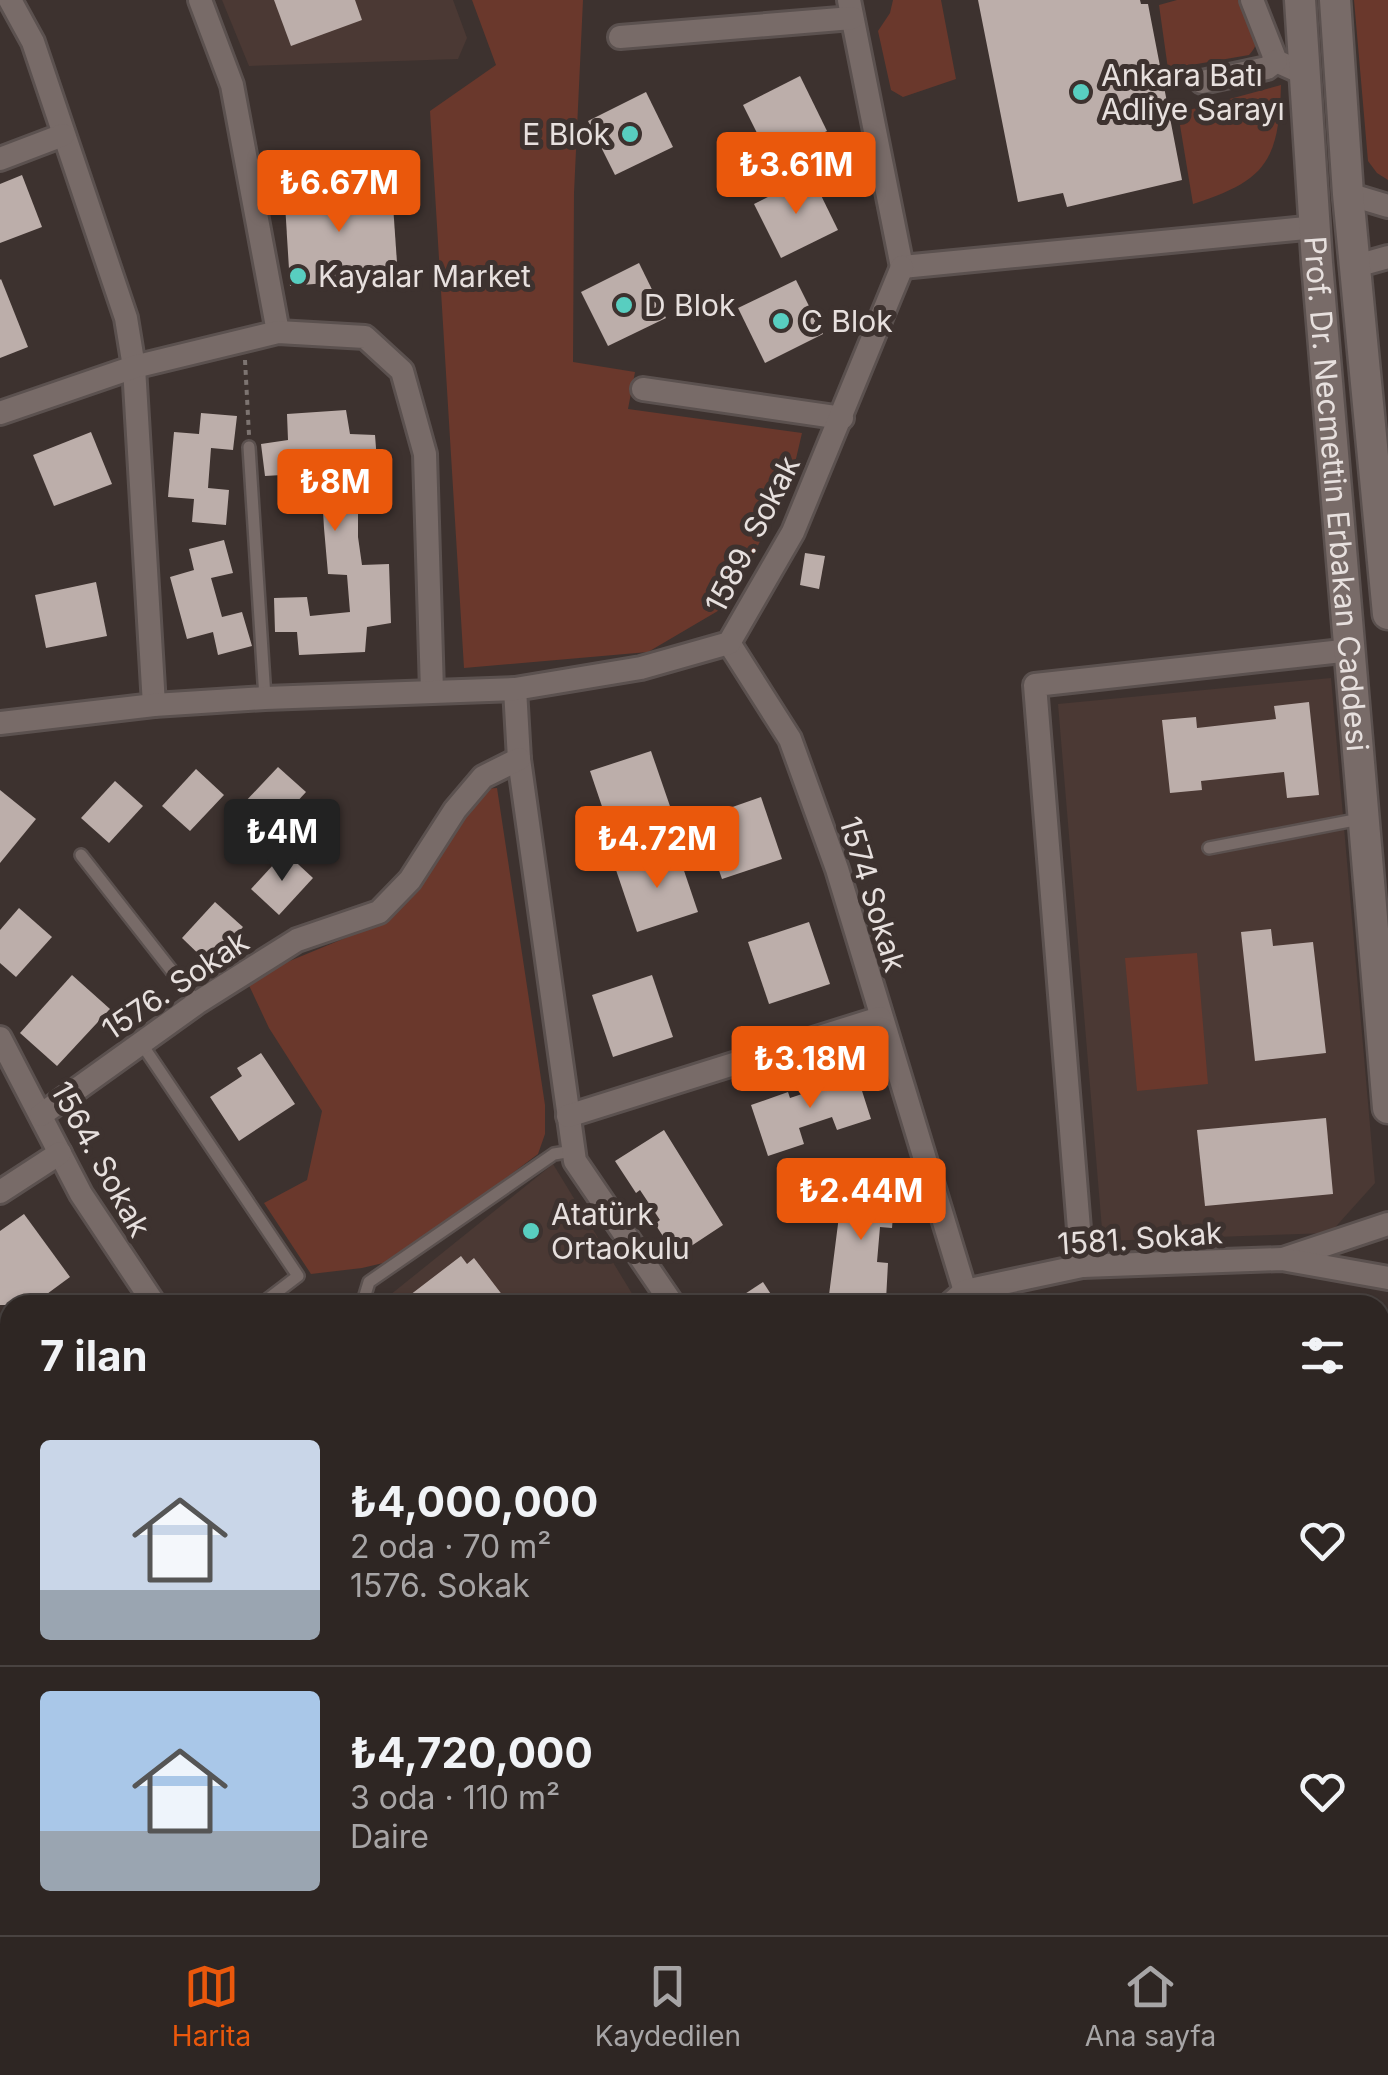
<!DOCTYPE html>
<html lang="tr">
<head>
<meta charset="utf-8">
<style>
	:root { --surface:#2e2623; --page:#3a3230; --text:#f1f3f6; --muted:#a7a5a6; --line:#494341; --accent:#ea580c }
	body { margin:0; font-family:Inter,sans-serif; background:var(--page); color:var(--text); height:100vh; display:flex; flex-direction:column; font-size:38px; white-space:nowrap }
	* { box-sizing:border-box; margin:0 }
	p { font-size:32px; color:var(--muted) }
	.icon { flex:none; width:55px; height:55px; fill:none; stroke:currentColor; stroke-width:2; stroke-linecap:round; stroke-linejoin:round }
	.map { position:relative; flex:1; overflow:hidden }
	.side { position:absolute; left:0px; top:1295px; width:1390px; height:640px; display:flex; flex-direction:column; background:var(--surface); border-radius:30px 30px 0 0; box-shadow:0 2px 8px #0004,0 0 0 2px var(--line) }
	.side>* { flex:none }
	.price { position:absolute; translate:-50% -85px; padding:0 22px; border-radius:10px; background:var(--accent); color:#fff; font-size:32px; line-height:65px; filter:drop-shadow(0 2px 5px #0008) }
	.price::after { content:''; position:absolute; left:50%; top:60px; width:30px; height:22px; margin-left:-15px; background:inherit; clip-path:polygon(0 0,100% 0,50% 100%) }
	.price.active { background:#222; color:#fff }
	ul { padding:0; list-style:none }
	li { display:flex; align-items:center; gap:30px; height:250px; padding:0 40px }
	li+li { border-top:2px solid var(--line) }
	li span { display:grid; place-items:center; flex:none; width:280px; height:200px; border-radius:10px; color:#555 }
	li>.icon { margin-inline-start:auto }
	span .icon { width:120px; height:120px; fill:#fffc; stroke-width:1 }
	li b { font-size:42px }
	h2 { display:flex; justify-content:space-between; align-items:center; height:120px; padding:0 40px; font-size:42px }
	.tab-bar { display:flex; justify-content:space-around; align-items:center; height:140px; border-top:2px solid var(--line); background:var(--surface); font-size:28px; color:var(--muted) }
	.tab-bar a { display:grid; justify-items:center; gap:5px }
	.tab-bar .active { color:var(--accent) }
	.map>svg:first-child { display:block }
	.built { fill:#4b3934 }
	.green { fill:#6a382c }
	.building { fill:#bcaeaa }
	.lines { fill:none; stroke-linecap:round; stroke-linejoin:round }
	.lane-casing { stroke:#5b514f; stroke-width:16 }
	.street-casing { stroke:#5b514f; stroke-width:28 }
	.secondary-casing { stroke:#5b514f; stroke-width:35 }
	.path { stroke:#7d7471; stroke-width:4; stroke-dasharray:5 5; stroke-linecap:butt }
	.lane { stroke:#786b68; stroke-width:11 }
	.street { stroke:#786b68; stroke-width:22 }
	.secondary { stroke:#786b68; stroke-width:30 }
	.poi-dot { fill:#58cec0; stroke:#3d322f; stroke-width:4 }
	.labels { text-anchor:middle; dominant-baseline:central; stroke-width:10; stroke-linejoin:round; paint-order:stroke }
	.poi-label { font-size:30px; fill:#e7e0de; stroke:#3d322f; text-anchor:start }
	.street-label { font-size:30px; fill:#e7e0de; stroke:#3d322f }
</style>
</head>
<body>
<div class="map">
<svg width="1388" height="1935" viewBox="0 0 1388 1935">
	<rect width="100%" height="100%" fill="#3d322f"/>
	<g class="built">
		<path d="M222 0H453L467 38 458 59 249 66Z"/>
		<path d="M1331 678 1375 1183 1330 1233 1103 1241 1058 704Z"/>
		<path d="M553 1164 639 1305H389L385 1299Z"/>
	</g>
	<g class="green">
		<path d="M472 0H583L574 193 573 362 635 372 628 409 802 433 791 480 728 605 648 652 464 668 430 111 496 65Z"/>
		<path d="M893 0H941L956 79 903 97 891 90 878 31 890 13Z"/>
		<path d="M1177 0H1247C1254 20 1266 38 1249 55L1168 69 1159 5Z"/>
		<path d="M1354 0H1388V180L1377 173 1368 161Z"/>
		<path d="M1281 85C1279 162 1265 181 1193 204L1178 113Z"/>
		<path d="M497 788 545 1105V1134L538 1154 396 1260 362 1268 311 1274 264 1203 307 1180 322 1111 269 1028 246 979 379 924 417 889 484 789Z"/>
		<path d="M1197 953 1208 1084 1137 1091 1125 958Z"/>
	</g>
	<g class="building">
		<path d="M274 0H355L362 20 291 46Z"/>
		<path d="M978 0H1140L1141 4H1148L1182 180 1067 207 1063 193 1018 202Z"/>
		<path d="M800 76 827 131 770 159 743 105Z"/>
		<path d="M646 92 673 147 615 175 588 121Z"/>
		<path d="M22 175 42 227 0 243V184Z"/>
		<path d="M811 175 838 230 781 258 754 204Z"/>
		<path d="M367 185 393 205 398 277 290 286 284 187Z"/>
		<path d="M639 263 666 318 608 346 581 292Z"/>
		<path d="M1 279 28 347 0 358V280Z"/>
		<path d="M796 280 823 334 765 363 738 308Z"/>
		<path d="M346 410 350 434 375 435 380 500 358 504V537L362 565 389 564 391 623 367 627 365 652 299 655 297 632H275L274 598 307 597 310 616 350 612 347 575 328 574 324 528 322 494 341 491 336 451 298 455 299 474 265 476 261 444 288 440 287 414Z"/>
		<path d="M201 413 237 416 233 450 211 448 208 488 229 490 226 525 192 522 194 499 168 497 174 432 199 434Z"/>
		<path d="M91 432 112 484 54 506 33 455Z"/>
		<path d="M224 540 233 573 211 578 222 617 242 612 252 646 218 655 213 632 187 639 170 577 194 570 189 549Z"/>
		<path d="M805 553 825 556 819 589 800 585Z"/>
		<path d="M96 582 107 636 46 648 35 595Z"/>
		<path d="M1309 702 1319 795 1287 798 1284 772 1201 781 1202 790 1170 793 1162 720 1196 717 1197 728 1276 719 1274 706Z"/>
		<path d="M651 751 672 812 611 833 590 771Z"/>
		<path d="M278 767 306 792 272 829 244 803Z"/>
		<path d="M196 769 224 795 190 831 162 806Z"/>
		<path d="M115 781 143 806 109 843 81 818Z"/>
		<path d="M0 790 36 819 0 863Z"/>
		<path d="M761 797 782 859 722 879 701 818Z"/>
		<path d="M677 850 698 912 637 932 616 870Z"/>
		<path d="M285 852 313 878 279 915 251 889Z"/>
		<path d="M215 902 243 927 209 964 182 938Z"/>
		<path d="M19 908 52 937 16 977 0 963V930Z"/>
		<path d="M809 922 830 984 769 1004 748 942Z"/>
		<path d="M1271 929 1273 946 1313 942 1326 1053 1255 1061 1241 932Z"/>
		<path d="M72 975 110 1009 57 1066 20 1033Z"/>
		<path d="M652 975 673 1037 613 1057 592 995Z"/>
		<path d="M261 1053 295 1104 239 1141 210 1097 242 1076 237 1068Z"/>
		<path d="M855 1069 871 1119 837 1130 832 1117 799 1128 804 1144 768 1156 751 1105 788 1092 790 1098 823 1087 820 1080Z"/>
		<path d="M1326 1118 1333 1194 1205 1206 1197 1130Z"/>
		<path d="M664 1130 723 1225 676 1256 655 1224 660 1220 640 1190 636 1193 615 1161Z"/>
		<path d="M838 1187 895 1192 892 1228 880 1227 877 1262 888 1263 886 1300 829 1295 839 1216H836Z"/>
		<path d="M24 1214 70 1277 32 1305H0V1231Z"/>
		<path d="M461 1256 467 1264 474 1258 510 1305H397Z"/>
		<path d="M763 1282 778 1305H728Z"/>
	</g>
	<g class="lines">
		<g class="lane-casing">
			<g id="lane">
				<path d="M249 447 265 698"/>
				<path d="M1209 848 1360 819"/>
				<path d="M81 855 197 1003"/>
				<path d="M141 1043 298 1276 260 1305"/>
				<path d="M362 1305 369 1282 554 1154 573 1151"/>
			</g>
		</g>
		<g class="street-casing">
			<g id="street">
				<path d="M10 0 33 42 126 318 134 367 154 705"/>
				<path d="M200 0 232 85 278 332"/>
				<path d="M849 0 902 267"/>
				<path d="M1252 0 1276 61 1305 74"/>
				<path d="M620 37 852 18"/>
				<path d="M1202 82 1267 68 1276 61"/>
				<path d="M0 159 63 135"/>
				<path d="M1348 194 1388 206"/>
				<path d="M1356 266 1388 257"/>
				<path d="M902 267 1316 227"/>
				<path d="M643 389 842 418"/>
				<path d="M0 413 134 367 278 332 365 337 402 371 425 454 432 691"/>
				<path d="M729 643 790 739 837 869 965 1291"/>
				<path d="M515 689 519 759 575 1161 673 1305"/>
				<path d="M0 723 154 705 265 698 515 689 641 668 729 643 793 532 902 267"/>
				<path d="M0 1038 81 1194 155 1305"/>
				<path d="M41 1115 197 1003 297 940 379 912 410 880 455 810 483 777 519 759"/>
				<path d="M568 1116 880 1018"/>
				<path d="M0 1192 60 1153"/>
				<path d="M1286 1258 1388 1224"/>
				<path d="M1082 1266 1035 685 1351 650"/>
				<path d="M949 1305 965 1291 1082 1266 1282 1259 1388 1278"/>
				<path d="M0 1500 10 1493"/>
				<path d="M743 1925 783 1935"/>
				<path d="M169 1935 184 1925"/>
				<path d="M526 1935 531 1925"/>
			</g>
		</g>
		<g class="secondary-casing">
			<g id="secondary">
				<path id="s1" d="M1300 0 1317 263 1388 1108"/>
				<path d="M1335 0 1348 194 1388 614"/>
				<path d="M0 1768 10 1782"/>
				<path d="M0 1825 10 1839"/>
				<path d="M76 1925 83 1935"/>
				<path d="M114 1925 121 1935"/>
			</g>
		</g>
		<path class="path" d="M245 360 249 435"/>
		<use href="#lane" class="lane"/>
		<use href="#street" class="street"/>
		<use href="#secondary" class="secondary"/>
	</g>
	<g class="poi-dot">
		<circle cx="1081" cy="92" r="10"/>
		<circle cx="630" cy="134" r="10"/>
		<circle cx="298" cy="276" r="10"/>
		<circle cx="624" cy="305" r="10"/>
		<circle cx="781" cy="321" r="10"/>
		<circle cx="531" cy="1231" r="10"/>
	</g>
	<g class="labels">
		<g class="poi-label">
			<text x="1101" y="75">Ankara Batı<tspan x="1101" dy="34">Adliye Sarayı</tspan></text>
			<text x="610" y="134" text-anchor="end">E Blok</text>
			<text x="318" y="276">Kayalar Market</text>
			<text x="644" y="305">D Blok</text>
			<text x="801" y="321">C Blok</text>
			<text x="551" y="1214">Atatürk<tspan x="551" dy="34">Ortaokulu</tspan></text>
		</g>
		<g class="street-label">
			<text stroke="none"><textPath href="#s1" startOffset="495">Prof. Dr. Necmettin Erbakan Caddesi</textPath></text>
			<text transform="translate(752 534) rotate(-63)">1589. Sokak</text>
			<text transform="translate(873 894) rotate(73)">1574 Sokak</text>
			<text transform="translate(175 985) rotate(-34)">1576. Sokak</text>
			<text transform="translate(101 1159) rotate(61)">1564. Sokak</text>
			<text transform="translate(1140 1238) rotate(-4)">1581. Sokak</text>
		</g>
	</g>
</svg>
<b class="price" style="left:796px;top:217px">₺3.61M</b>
<b class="price" style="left:339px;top:235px">₺6.67M</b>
<b class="price" style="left:335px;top:534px">₺8M</b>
<b class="price active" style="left:282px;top:884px">₺4M</b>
<b class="price" style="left:657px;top:891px">₺4.72M</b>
<b class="price" style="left:810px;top:1111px">₺3.18M</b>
<b class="price" style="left:861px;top:1243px">₺2.44M</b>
<section class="side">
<h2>7 ilan<svg class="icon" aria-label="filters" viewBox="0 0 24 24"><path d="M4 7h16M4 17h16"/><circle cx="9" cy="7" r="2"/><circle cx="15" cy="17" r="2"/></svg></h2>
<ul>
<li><span style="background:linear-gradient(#c9d6e8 75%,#9aa5b1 0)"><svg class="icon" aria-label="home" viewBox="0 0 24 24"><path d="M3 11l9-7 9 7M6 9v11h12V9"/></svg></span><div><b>₺4,000,000</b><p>2 oda · 70 m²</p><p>1576. Sokak</p></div><svg class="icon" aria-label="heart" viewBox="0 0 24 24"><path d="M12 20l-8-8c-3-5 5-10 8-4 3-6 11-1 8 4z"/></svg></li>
<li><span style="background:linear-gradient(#a9c7e8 70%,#9aa5b1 0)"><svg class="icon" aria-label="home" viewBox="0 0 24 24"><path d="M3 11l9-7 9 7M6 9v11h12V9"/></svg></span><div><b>₺4,720,000</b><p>3 oda · 110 m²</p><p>Daire</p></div><svg class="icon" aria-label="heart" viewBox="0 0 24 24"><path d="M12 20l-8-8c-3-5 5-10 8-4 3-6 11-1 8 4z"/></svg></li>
</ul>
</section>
</div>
<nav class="tab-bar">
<a class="active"><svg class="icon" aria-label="map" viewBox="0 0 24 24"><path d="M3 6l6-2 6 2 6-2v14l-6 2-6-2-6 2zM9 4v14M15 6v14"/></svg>Harita</a>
<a><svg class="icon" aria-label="saved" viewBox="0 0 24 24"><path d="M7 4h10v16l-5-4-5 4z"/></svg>Kaydedilen</a>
<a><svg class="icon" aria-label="home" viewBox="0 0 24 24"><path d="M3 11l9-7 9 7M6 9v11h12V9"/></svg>Ana sayfa</a>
</nav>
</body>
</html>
